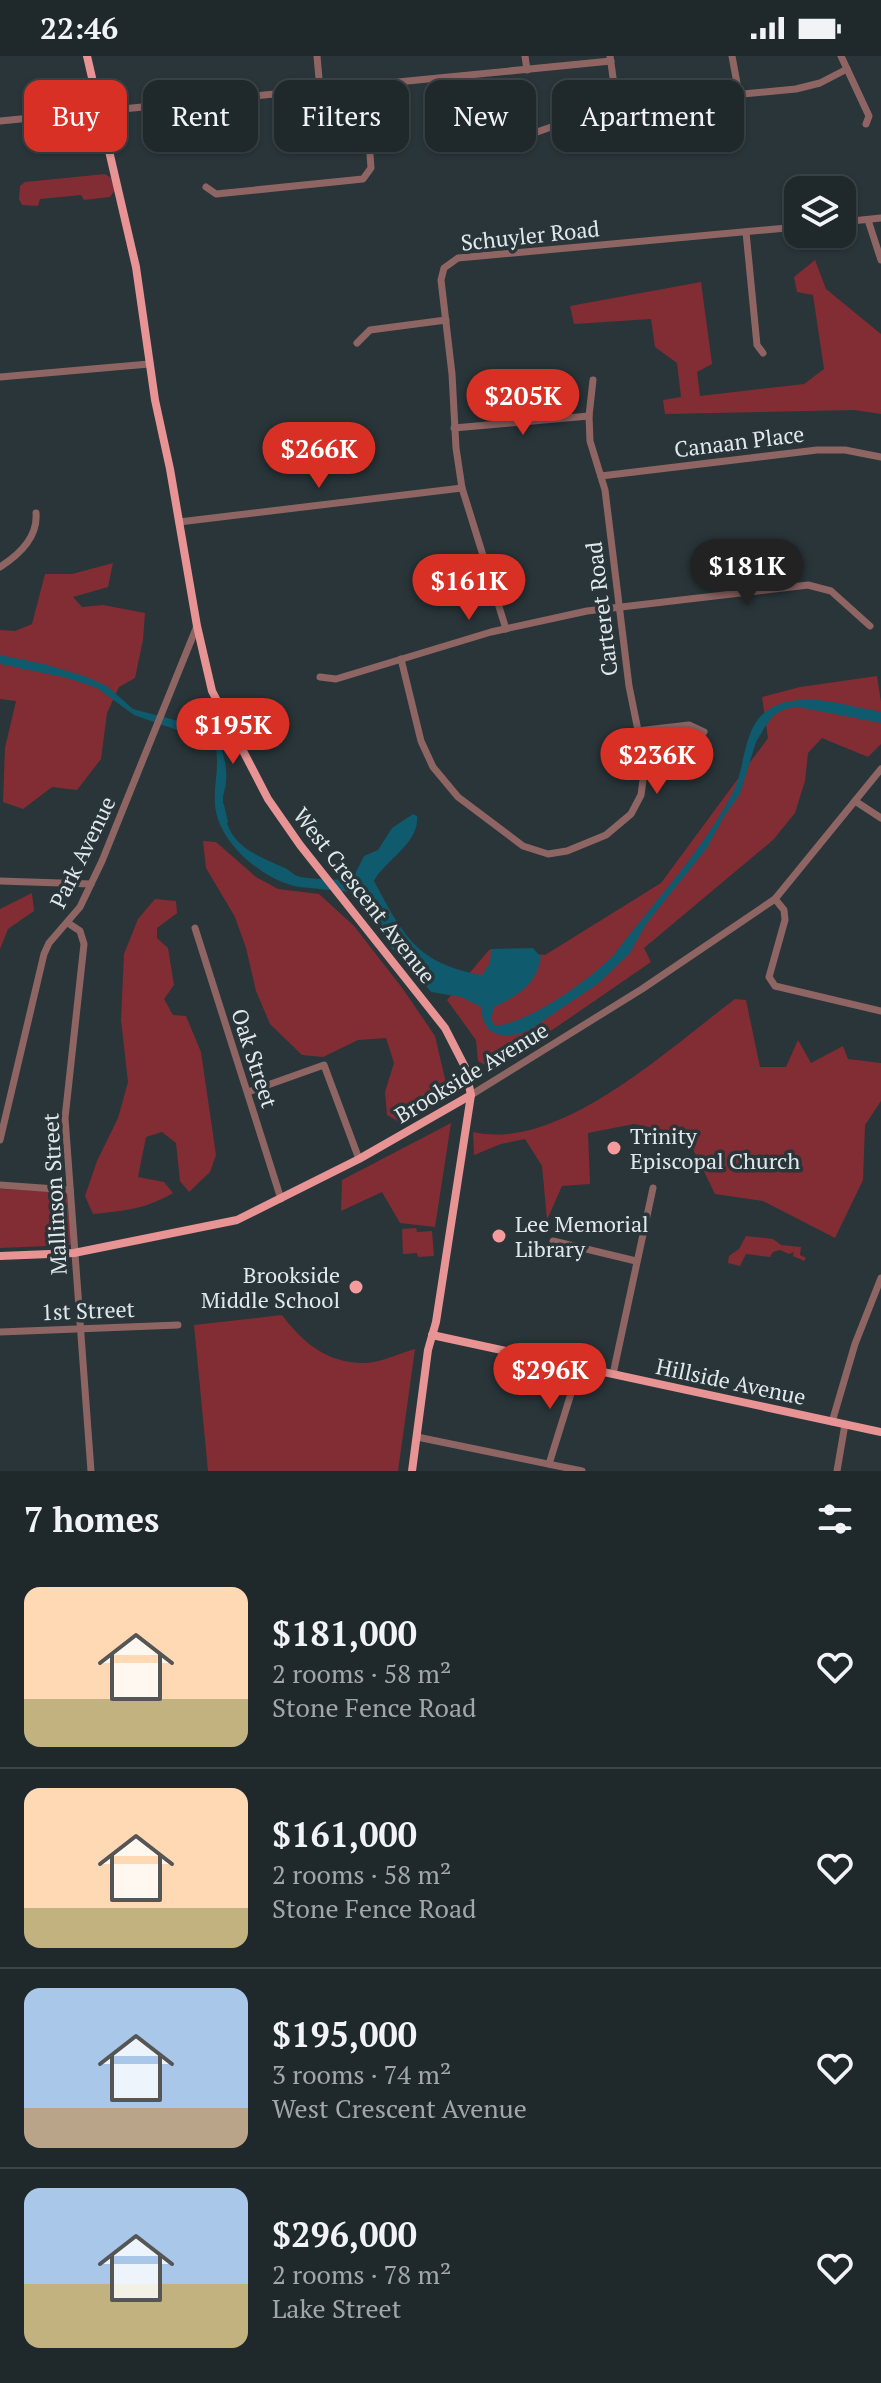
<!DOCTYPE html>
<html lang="en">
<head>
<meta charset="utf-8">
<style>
	:root { --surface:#1f282b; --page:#273033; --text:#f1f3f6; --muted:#a1a6a9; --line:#3c4447; --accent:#d93025 }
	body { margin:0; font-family:"PT Serif",serif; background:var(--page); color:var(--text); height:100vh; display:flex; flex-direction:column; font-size:30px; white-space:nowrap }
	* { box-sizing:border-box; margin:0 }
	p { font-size:26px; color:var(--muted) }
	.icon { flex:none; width:44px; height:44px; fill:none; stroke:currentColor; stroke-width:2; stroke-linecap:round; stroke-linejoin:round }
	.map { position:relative; height:1415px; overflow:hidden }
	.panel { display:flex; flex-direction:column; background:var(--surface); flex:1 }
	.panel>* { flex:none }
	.guide { position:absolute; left:24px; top:24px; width:834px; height:72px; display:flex; gap:16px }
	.controls { position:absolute; left:784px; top:120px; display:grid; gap:16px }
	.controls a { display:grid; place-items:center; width:72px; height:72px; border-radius:16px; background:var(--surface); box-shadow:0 2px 6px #0004,0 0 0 2px var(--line); font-size:40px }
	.price { position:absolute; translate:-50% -68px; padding:0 18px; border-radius:28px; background:var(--accent); color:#fff; font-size:26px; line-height:52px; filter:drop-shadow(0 2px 4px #0008) }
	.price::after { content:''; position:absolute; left:50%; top:48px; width:24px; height:18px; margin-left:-12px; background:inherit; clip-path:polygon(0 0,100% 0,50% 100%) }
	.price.selected { background:#222; color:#fff }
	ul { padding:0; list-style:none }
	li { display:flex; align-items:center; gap:24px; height:200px; padding:0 24px }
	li+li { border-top:2px solid var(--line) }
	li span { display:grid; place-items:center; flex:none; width:224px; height:160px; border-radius:16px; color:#555 }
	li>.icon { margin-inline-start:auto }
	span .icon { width:96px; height:96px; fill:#fffc; stroke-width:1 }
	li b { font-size:34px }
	h2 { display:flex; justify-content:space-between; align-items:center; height:96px; padding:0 24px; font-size:34px }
	.chip { padding:0 28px; border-radius:16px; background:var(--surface); box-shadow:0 2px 6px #0004,0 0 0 2px var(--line); font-size:28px; line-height:72px }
	.chip.selected { background:var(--accent); color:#fff }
	.status { display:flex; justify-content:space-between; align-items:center; height:56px; padding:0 40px; background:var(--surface); direction:ltr }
	.status svg { height:22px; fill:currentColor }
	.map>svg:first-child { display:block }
	.green { fill:#822d33 }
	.water { fill:#0f5a6c }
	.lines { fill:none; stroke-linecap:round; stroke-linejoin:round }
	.stream { stroke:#0f5a6c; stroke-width:2 }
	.minor { stroke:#8f6564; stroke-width:7 }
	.major { stroke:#e99494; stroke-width:8 }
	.poi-dot { fill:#f59b9b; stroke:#293539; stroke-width:3 }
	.labels { text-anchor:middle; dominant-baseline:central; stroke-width:7; stroke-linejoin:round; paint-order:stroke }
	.street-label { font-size:22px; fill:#e1e8eb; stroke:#293539 }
	.poi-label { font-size:22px; fill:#e1e8eb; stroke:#293539; text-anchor:start }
</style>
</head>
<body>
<div class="status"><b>22:46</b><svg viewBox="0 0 49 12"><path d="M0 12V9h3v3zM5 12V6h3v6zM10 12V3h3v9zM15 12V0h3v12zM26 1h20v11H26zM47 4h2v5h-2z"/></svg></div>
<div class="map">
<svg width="881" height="1415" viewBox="0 0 881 1415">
	<rect width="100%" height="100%" fill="#293539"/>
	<g class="green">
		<path d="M105 118 111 122 115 134 110 141 84 144 81 139 40 143 38 150 22 149 19 143 20 130 25 126Z"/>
		<path d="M815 204 826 233 881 278V358L854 354 665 358 663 344 681 341 677 307 655 291 651 263 574 268 570 250 701 226 712 308 697 316 700 340 804 328 824 313 813 239 797 236 794 221Z"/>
		<path d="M113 507 108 531 73 541 82 551 103 549 145 557 143 584 135 622 119 631 107 657 101 703 77 734 52 731 23 753 3 746 5 692 16 645 0 643V574L15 575 32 568 45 518H72Z"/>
		<path d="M877 620 881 646V688L868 701 822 682 808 697 805 725 795 757 773 784 644 892 651 906 494 1014 478 1005 476 984 447 944 488 895 491 893 545 899 661 827 768 682 762 641 800 631Z"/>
		<path d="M203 785 216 786 256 821 278 833 319 838 354 870 403 933 435 980 446 1027 439 1049 399 1066 387 1059 385 1036 394 1007 386 982 358 984 323 1001 302 999 270 968 256 935 246 892 235 861 206 812Z"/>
		<path d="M32 837 34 855 8 873 0 893V853Z"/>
		<path d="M155 843 176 845 177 857 157 872V882L168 892 174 929 164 943 173 959 186 960 201 996 216 1099 210 1116 189 1136 180 1125 176 1087 162 1076 146 1081 138 1121 164 1126 173 1137C147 1153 122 1155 93 1158L85 1140 97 1105 118 1062 128 1026 121 964 124 898 138 863Z"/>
		<path d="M735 943 746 944 760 1011H786L798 984 811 1007 843 990 848 1003 881 1007V1045L865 1069 863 1124 835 1182 763 1145 715 1138 686 1079 634 1068 588 1077 590 1128 562 1130 547 1164 542 1110 525 1083 501 1088 474 1099 473 1076C560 1096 669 992 735 943Z"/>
		<path d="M451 1067 435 1171 400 1167 382 1136 341 1155 342 1124Z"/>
		<path d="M0 1133 67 1136 71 1189 0 1192Z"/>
		<path d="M416 1172 417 1176 432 1175 434 1200 418 1201 417 1197 403 1198 402 1173Z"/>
		<path d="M746 1180 773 1183 781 1189 801 1191 800 1199 806 1202 804 1205 793 1200 794 1196 789 1198 780 1194 773 1196 770 1201 746 1198 740 1210 728 1207 729 1200 739 1193Z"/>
		<path d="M282 1259C303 1287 328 1308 366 1307 382 1306 400 1297 415 1293L398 1415H208L194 1269Z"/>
	</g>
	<path class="water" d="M0 599 44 608 84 620 107 630 133 653 209 673C221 683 228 709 226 725 226 732 223 737 223 743 224 788 251 797 285 812 291 815 294 820 301 821 318 824 335 823 352 824L364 800 378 794 392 772 413 758 417 760C420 787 385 804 374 825 403 879 417 908 482 919L490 907 491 893 533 892 541 901C537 928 518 940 494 951L491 963 495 970C531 966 586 926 613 900 653 847 701 797 732 738 746 713 742 671 768 654 800 633 846 650 881 656V667L798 651 785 653 774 659 765 671 756 686 740 738 723 762 707 792 646 868 630 897 599 927 531 973 519 978 502 980 490 975 483 964 481 951 461 941 431 936 404 903 391 892 355 837C336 834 317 833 299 831 264 825 218 787 215 749 213 724 222 708 213 682L203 683 134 659 97 632 67 622 0 608Z"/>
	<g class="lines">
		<path class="stream" d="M223 749 227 766"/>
		<g class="minor">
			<path d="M317 0 320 34"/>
			<path d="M525 0 527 14"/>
			<path d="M610 0 617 50"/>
			<path d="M732 0 739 38"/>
			<path d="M841 0 869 60 866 68"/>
			<path d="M0 65 611 5"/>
			<path d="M534 77 603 53 626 49 796 33 820 27 847 13"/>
			<path d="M206 131 216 138 363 123 371 112 365 30"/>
			<path d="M868 164 881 204"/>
			<path d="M842 166 881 162"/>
			<path d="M746 176 757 289 763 297"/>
			<path d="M357 287 370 274 446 264"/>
			<path d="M0 321 149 308"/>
			<path d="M454 372 589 360"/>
			<path d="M601 420 817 394H845L881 401"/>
			<path d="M179 466 462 432"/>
			<path d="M0 511C19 499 38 481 36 457"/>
			<path d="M506 573 462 432 456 392 452 318 441 224 444 212 458 202 798 171"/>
			<path d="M401 603 421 685 433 711 458 741 523 790 548 798 567 795 606 779 631 758 641 739 645 709 629 630 605 434 590 385 589 360 593 324"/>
			<path d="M320 621 336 623 491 576 587 555 808 529 831 535 870 570"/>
			<path d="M637 675 689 669 704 676"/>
			<path d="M855 745 881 762"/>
			<path d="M0 825 91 828"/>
			<path d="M775 843 784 854 785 864 769 921 775 930 881 955"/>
			<path d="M68 867 80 875 84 888 65 1062 91 1415"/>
			<path d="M195 872 281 1143"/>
			<path d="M248 1036 324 1009 359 1103"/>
			<path d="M471 1039 642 933 775 843 881 713"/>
			<path d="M0 1084 44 898 49 887 80 851 102 805 197 570"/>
			<path d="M0 1129 70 1134"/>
			<path d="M553 1185 636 1205"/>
			<path d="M0 1276 178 1269"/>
			<path d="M613 1318 653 1132"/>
			<path d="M832 1366 855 1288 881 1222"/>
			<path d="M417 1381 582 1415"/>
			<path d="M549 1408 579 1312"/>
			<path d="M837 1415 845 1368"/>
		</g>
		<g class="major">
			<path d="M87 0 136 211 155 344 170 413 197 570 212 635 268 743 300 789 445 972 465 1011 471 1039 436 1266 428 1294 412 1415"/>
			<path d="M0 1200 74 1197 237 1164 359 1103 471 1039"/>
			<path d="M432 1279 881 1376"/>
		</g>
	</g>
	<g class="poi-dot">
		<circle cx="614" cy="1092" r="8"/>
		<circle cx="499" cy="1180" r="8"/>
		<circle cx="356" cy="1231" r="8"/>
	</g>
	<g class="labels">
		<g class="street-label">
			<text transform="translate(530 179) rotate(-6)">Schuyler Road</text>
			<text transform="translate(739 385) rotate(-7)">Canaan Place</text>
			<text transform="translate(601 553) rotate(-97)">Carteret Road</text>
			<text transform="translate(82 796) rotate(-64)">Park Avenue</text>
			<text transform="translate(365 839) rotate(52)">West Crescent Avenue</text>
			<text transform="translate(255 1002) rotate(72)">Oak Street</text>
			<text transform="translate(471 1016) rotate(-31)">Brookside Avenue</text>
			<text transform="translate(54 1138) rotate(-93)">Mallinson Street</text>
			<text transform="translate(88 1254) rotate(-2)">1st Street</text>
			<text transform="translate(731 1325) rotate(12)">Hillside Avenue</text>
		</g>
		<g class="poi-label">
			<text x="630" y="1079">Trinity<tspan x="630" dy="25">Episcopal Church</tspan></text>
			<text x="515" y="1167">Lee Memorial<tspan x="515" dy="25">Library</tspan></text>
			<text x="340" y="1218" text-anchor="end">Brookside<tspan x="340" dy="25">Middle School</tspan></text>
		</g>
	</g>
</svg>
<div class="controls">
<a><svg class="icon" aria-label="layers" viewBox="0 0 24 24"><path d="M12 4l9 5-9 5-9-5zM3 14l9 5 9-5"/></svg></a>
</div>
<b class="price" style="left:523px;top:381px">$205K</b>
<b class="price" style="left:319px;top:434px">$266K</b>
<b class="price selected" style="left:747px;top:551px">$181K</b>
<b class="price" style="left:469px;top:566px">$161K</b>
<b class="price" style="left:233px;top:710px">$195K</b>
<b class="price" style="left:657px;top:740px">$236K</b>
<b class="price" style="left:550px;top:1355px">$296K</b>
<div class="guide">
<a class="chip selected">Buy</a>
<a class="chip">Rent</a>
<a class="chip">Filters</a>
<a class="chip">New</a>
<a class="chip">Apartment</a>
</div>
</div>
<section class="panel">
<h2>7 homes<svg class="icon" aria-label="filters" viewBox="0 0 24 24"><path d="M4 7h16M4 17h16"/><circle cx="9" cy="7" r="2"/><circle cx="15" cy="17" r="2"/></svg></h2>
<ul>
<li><span style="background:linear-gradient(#ffd9b3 70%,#c2b280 0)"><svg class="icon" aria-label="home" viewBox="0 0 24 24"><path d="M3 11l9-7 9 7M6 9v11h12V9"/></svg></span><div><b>$181,000</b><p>2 rooms · 58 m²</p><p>Stone Fence Road</p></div><svg class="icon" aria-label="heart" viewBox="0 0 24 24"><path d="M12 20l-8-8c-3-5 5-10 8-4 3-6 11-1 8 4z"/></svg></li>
<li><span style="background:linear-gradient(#ffd9b3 75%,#c2b280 0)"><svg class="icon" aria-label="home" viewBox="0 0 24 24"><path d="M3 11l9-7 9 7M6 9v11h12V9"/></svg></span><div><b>$161,000</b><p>2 rooms · 58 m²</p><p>Stone Fence Road</p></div><svg class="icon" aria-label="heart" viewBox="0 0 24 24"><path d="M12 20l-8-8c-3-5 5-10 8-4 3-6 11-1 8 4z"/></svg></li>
<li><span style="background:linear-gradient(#a9c7e8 75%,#b9a48a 0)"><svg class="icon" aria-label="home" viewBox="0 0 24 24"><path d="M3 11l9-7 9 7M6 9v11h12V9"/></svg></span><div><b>$195,000</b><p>3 rooms · 74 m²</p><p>West Crescent Avenue</p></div><svg class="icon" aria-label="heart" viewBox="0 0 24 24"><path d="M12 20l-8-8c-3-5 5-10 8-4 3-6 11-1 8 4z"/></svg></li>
<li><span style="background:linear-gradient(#a9c7e8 60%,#c2b280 0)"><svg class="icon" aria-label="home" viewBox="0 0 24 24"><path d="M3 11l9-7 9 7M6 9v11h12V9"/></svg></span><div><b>$296,000</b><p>2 rooms · 78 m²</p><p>Lake Street</p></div><svg class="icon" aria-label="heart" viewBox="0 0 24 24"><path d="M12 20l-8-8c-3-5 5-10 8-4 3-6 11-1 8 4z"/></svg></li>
</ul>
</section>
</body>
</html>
